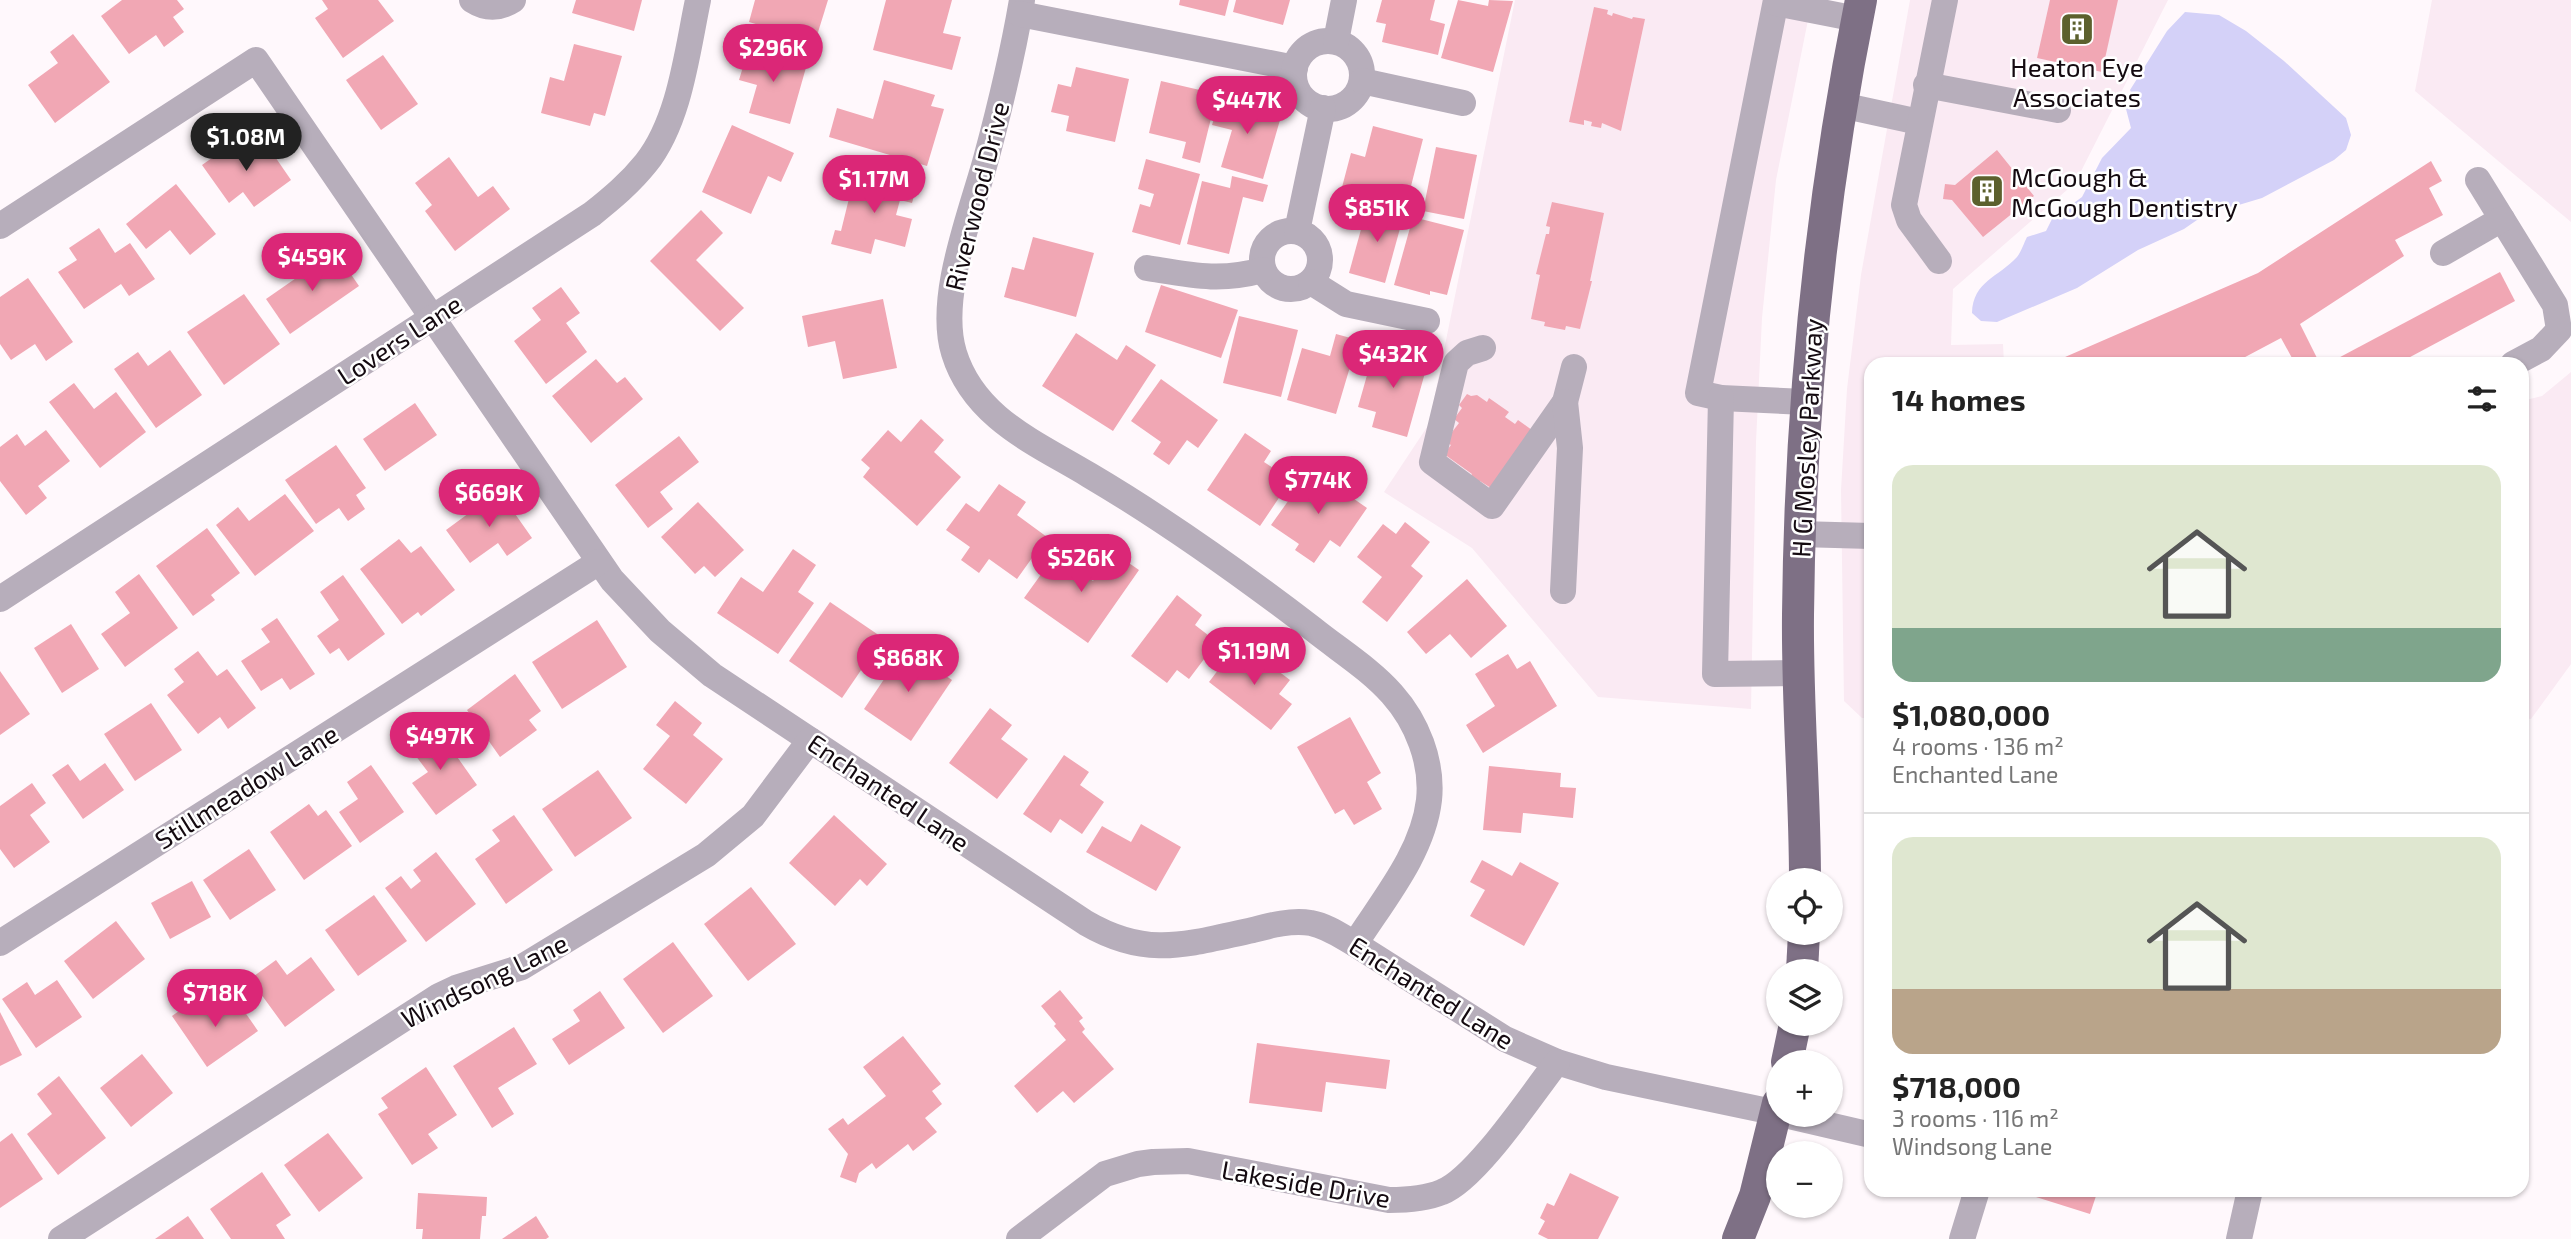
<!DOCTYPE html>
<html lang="en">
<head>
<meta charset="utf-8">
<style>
	:root { --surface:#fff; --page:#f6f6f6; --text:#222; --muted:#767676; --line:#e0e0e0; --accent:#db2777 }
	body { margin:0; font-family:"Exo 2",sans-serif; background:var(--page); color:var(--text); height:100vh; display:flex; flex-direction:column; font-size:26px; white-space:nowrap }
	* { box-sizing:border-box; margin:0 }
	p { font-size:23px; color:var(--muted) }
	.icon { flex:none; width:38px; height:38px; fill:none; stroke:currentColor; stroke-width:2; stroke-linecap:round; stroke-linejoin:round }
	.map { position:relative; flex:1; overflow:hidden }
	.panel { position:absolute; left:1864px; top:357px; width:665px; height:840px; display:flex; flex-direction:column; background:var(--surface); border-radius:21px; box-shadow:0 2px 5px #0004 }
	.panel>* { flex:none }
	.buttons { position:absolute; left:1766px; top:868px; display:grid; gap:14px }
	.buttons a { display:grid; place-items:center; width:77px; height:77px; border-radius:50%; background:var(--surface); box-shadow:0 2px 5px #0004; font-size:35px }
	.price { position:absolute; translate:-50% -60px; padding:0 16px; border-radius:24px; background:var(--accent); color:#fff; font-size:23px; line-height:46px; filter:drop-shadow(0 2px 4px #0008) }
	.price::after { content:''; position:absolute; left:50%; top:42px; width:21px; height:16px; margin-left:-10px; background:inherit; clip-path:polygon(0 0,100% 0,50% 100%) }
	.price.selected { background:#222; color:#fff }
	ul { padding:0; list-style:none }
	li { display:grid; align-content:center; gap:14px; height:371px; padding:0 28px }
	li+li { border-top:2px solid var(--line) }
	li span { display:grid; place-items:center; height:217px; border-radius:21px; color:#555 }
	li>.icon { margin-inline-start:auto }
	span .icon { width:126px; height:126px; fill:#fffc; stroke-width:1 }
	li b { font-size:30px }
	h2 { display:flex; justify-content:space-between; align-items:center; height:84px; padding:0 28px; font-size:30px }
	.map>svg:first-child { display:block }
	.built { fill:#faeaf3 }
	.water { fill:#d4d1f8 }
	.building { fill:#f1a7b4 }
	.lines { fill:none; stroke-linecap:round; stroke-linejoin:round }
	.minor { stroke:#b7aebb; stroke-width:26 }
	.major { stroke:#7e7085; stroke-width:32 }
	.labels { text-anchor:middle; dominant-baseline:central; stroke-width:5; stroke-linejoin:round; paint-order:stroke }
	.poi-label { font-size:26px; fill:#140a10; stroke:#fff }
	.street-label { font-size:26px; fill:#140a10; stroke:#fff }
</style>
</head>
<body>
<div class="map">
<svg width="2571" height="1239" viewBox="0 0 2571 1239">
	<rect width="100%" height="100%" fill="#fff8fc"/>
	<g class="built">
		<path d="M1515 0H1812L1776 180 1762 318 1756 442 1751 709 1598 697 1472 548 1384 492 1429 424Z"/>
		<path d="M1910 0H2168L2075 183 1953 289 1951 345 2003 344 2004 364H1871V718H1862L1844 701 1841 490 1847 389 1861 275Z"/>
		<path d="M2432 0H2571V222L2415 91Z"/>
		<path d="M2571 372V664L2531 719 2522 718V401L2542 396Z"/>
	</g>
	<path class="water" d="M2185 12 2219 15 2246 31 2284 61 2346 118 2351 135 2346 150 2334 160 2262 198 2232 207 2210 211 2184 229 2138 250 2077 288 1997 322 1981 321 1972 313C1973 281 1999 277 2017 257 2021 252 2024 243 2027 237L2046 231 2052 219 2082 197 2102 158 2131 128 2126 109 2135 99 2130 90 2167 31Z"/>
	<g class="building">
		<path d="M122 0H177L184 9 173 17 184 32 164 47 156 35 129 54 101 16Z"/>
		<path d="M322 0H378L394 21 343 58 315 18 328 9Z"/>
		<path d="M576 0H642L634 31 572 13Z"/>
		<path d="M755 0H828L815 42 749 22Z"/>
		<path d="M886 0H952L943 33 961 37 952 70 873 50Z"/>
		<path d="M1180 0H1229L1225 16 1179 5Z"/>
		<path d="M1236 0H1290L1283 25 1233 12Z"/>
		<path d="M1382 0H1435L1430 20 1445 24 1438 55 1382 42 1386 24 1376 22Z"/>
		<path d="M1458 0 1488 6 1489 0 1513 1 1493 72 1441 58Z"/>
		<path d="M2050 0H2118L2102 72 2037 58Z"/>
		<path d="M1594 7 1608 10 1607 14 1612 16 1613 13 1632 19 1633 17 1645 19 1621 131 1602 123 1601 128 1591 126 1592 122 1584 120V125L1569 122Z"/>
		<path d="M73 34 110 82 55 123 28 85 58 63 50 52Z"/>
		<path d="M574 44 622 56 605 116 594 113 590 126 541 113 550 77 564 81Z"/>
		<path d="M749 47 807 64 790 124 749 113 757 85 739 80Z"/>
		<path d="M383 55 418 104 381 130 346 80Z"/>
		<path d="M1076 67 1129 79 1115 142 1066 131 1069 116 1051 112 1058 84 1071 87Z"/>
		<path d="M884 80 935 95 931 106 944 109 927 166 829 137 837 108 873 119Z"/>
		<path d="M1161 81 1217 94 1200 163 1182 158 1186 142 1149 133Z"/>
		<path d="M1221 96 1282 113 1263 179 1221 167 1232 130 1212 125Z"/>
		<path d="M732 125 794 153 781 182 768 176 751 214 702 192Z"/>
		<path d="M1373 126 1423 139 1410 190 1394 186 1390 204 1341 191 1351 153 1365 157Z"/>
		<path d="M243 136 257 157 269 148 291 180 254 207 243 192 229 203 202 165Z"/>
		<path d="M1436 147 1477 155 1464 219 1423 211Z"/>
		<path d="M1997 150 2034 196 1983 237 1952 200 1943 199 1945 184 1955 185Z"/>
		<path d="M449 157 478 197 493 186 510 209 455 251 425 211 432 205 415 183Z"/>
		<path d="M1146 159 1200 174 1180 245 1132 232 1140 204 1150 207 1154 194 1138 189Z"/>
		<path d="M2431 161 2442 181 2429 188 2443 215 2395 240 2404 256 2300 324 2320 364H2281L2292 358 2281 338 2232 364H2049L2258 273Z"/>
		<path d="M855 174 916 189 912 203 900 200 896 215 912 219 905 247 875 239 871 254 831 244 835 230 841 231Z"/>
		<path d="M1232 176 1268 185 1263 202 1243 197 1229 254 1187 244 1202 181 1230 188Z"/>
		<path d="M176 184 216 234 190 255 170 230 146 249 126 224Z"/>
		<path d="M1552 202 1604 213 1590 281H1592L1580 329 1566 326 1565 330 1544 326 1545 322 1531 319 1540 275 1536 274 1546 234H1549L1550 227 1546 226Z"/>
		<path d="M1368 204 1404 214 1385 283 1349 273Z"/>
		<path d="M701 210 723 233 696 260 744 308 720 331 650 261Z"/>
		<path d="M1413 217 1464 230 1447 295 1430 291V295L1394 285Z"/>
		<path d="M99 228 115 253 130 243 155 279 129 296 121 284 84 309 58 272 77 260 69 248Z"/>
		<path d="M1033 237 1094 253 1076 317 1004 297 1012 267 1024 270Z"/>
		<path d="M335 251 359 286 290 334 266 299Z"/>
		<path d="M2500 272 2515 301 2397 364H2327Z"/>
		<path d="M28 278 73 342 46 361 35 344 11 360 0 344V297Z"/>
		<path d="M1161 285 1238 310 1221 358 1145 332Z"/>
		<path d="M561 287 580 313 566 323 587 352 546 384 514 341 541 320 532 308Z"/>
		<path d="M244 294 280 344 224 385 187 332Z"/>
		<path d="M883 299 897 368 843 379 835 341 808 347 802 316Z"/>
		<path d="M1239 316 1298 330 1281 397 1223 383Z"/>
		<path d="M1076 333 1117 360 1126 345 1156 365 1113 431 1042 386Z"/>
		<path d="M1336 334 1358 340 1336 414 1287 400 1302 348 1330 356Z"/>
		<path d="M1375 347 1428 362 1407 437 1372 427 1376 412 1358 407Z"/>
		<path d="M170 350 202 395 156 428 114 369 138 352 148 366Z"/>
		<path d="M596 359 617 383 625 377 643 399 591 443 552 396Z"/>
		<path d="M1161 379 1218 420 1198 448 1187 440 1169 465 1153 454 1161 442 1131 421Z"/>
		<path d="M74 383 94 409 116 392 146 432 100 468 49 402Z"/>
		<path d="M1467 394 1471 396 1477 395 1487 402 1489 398 1509 412 1505 417 1515 424 1518 420 1536 433 1491 488 1480 481 1478 483 1470 477 1472 474 1444 454 1451 445 1447 443 1449 436 1459 423 1454 419 1462 408 1459 405Z"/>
		<path d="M415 403 437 435 385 471 363 439Z"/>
		<path d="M921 419 944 440 934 452 961 477 917 526 863 477 870 468 861 460 888 430 901 442Z"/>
		<path d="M46 430 70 461 38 486 47 498 26 515 0 481V447L17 434 25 446Z"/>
		<path d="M1245 433 1271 451 1264 462 1291 480 1260 526 1207 490Z"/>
		<path d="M679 436 699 462 660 492 673 509 648 528 615 485Z"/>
		<path d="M336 445 366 488 356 495 365 509 348 521 339 508 316 524 285 480Z"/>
		<path d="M1311 469 1367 508 1340 547 1330 540 1314 563 1295 550 1299 544 1271 525Z"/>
		<path d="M999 484 1026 502 1017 515 1047 537 1017 579 989 559 979 573 961 560 970 547 946 530 966 503 979 512Z"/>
		<path d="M499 491 532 538 507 556 498 543 470 563 446 530Z"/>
		<path d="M285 494 314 531 255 576 216 525 238 507 249 521Z"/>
		<path d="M698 502 744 550 715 577 704 566 695 574 661 537Z"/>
		<path d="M1405 522 1430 542 1411 566 1423 576 1387 622 1362 602 1382 577 1357 557 1383 524 1396 534Z"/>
		<path d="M207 528 240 573 211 595 215 600 193 616 156 566Z"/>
		<path d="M399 539 411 553 421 546 455 590 421 616 418 612 402 624 360 569Z"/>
		<path d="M793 549 816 565 798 592 814 603 778 654 717 613 741 577 763 592Z"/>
		<path d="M1113 552 1139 570 1088 643 1024 598 1055 555 1093 581Z"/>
		<path d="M139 574 178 628 125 667 101 634 130 613 115 592Z"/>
		<path d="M343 575 385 634 348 661 339 648 330 654 317 636 339 620 320 592Z"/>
		<path d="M1467 579 1507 626 1471 658 1450 634 1426 654 1407 632Z"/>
		<path d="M1177 595 1202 615 1195 625 1217 642 1189 679 1177 670 1167 683 1131 656Z"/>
		<path d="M830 602 883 638 842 698 789 661Z"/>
		<path d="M277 618 315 674 290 690 282 678 261 691 241 661 270 642 261 629Z"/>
		<path d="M597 620 627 667 562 709 532 662Z"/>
		<path d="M71 624 99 669 62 693 34 648Z"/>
		<path d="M905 648 952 680 911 741 864 709Z"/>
		<path d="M1248 648 1290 680 1279 694 1292 704 1271 730 1209 682 1231 653 1239 660Z"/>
		<path d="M198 651 217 676 227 669 256 708 228 729 220 717 198 734 167 695 184 682 174 669Z"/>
		<path d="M1508 654 1517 669 1530 661 1557 706 1483 753 1466 725 1495 706 1475 674Z"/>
		<path d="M0 671 30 714 0 735Z"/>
		<path d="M515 674 541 711 529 720 537 730 500 757 467 710Z"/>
		<path d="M675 701 702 723 693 735 723 759 686 804 643 769 670 736 656 725Z"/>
		<path d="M151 703 182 750 135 781 104 734Z"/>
		<path d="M990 708 1012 725 1001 739 1028 759 997 799 949 763Z"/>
		<path d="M1350 717 1381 773 1367 782 1382 809 1354 825 1344 809 1335 814 1297 747Z"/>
		<path d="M436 727 477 785 436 815 412 783 428 772 409 747Z"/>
		<path d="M1064 755 1089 772 1080 785 1104 802 1082 834 1060 819 1051 833 1023 814Z"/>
		<path d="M105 763 124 790 83 819 52 775 68 764 80 781Z"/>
		<path d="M371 765 404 812 360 843 339 812 358 799 347 782Z"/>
		<path d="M1489 766 1561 773 1560 787 1576 788 1573 818 1523 813 1521 833 1483 830Z"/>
		<path d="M598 770 632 818 575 857 542 809Z"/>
		<path d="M32 783 46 803 30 815 50 842 14 868 0 849V806Z"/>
		<path d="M309 804 318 816 326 810 352 846 304 880 270 832Z"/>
		<path d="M514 815 553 870 506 904 475 859 500 841 492 830Z"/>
		<path d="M834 815 887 864 867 886 860 879 835 906 789 863Z"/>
		<path d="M1141 824 1181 847 1156 891 1086 852 1102 826 1131 842Z"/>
		<path d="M249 849 276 890 230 920 203 880Z"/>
		<path d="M436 852 476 904 426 942 385 888 401 876 411 889 421 881 413 870Z"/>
		<path d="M1482 860 1512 876 1520 862 1559 883 1524 946 1470 916 1485 890 1470 882Z"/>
		<path d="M192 881 211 917 170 939 151 903Z"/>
		<path d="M751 887 796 944 748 981 704 924Z"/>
		<path d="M374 895 407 941 358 976 325 930Z"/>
		<path d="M116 921 145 959 93 999 64 961Z"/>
		<path d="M673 942 713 996 663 1033 623 979Z"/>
		<path d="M311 957 335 990 285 1027 250 979 276 960 287 975Z"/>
		<path d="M57 980 82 1017 36 1048 2 999 27 982 35 995Z"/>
		<path d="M1060 990 1083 1018 1079 1021 1085 1029 1082 1032 1114 1069 1074 1103 1063 1091 1037 1113 1014 1086 1066 1040 1054 1026 1056 1024 1041 1006Z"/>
		<path d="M600 991 625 1028 569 1065 552 1039 580 1021 573 1010Z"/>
		<path d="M233 995 258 1031 207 1067 172 1016 194 1000 204 1015Z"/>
		<path d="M0 1012 22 1055 0 1066Z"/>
		<path d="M514 1027 537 1064 498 1088 514 1114 492 1128 453 1066Z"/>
		<path d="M903 1036 941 1084 932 1091 942 1104 925 1118 937 1132 913 1151 908 1144 876 1169 872 1163 859 1173 856 1183 840 1177 848 1154 828 1129 843 1118 848 1125 886 1096 863 1067Z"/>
		<path d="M1257 1043 1390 1060 1386 1089 1326 1082 1322 1112 1249 1103Z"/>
		<path d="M142 1054 173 1093 131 1127 100 1088Z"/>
		<path d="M426 1067 457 1115 428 1134 438 1148 412 1165 378 1114 388 1108 381 1098Z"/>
		<path d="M59 1076 106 1138 58 1175 27 1134 52 1114 37 1094Z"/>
		<path d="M12 1133 43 1179 0 1208V1142Z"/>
		<path d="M328 1133 363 1178 319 1212 284 1165Z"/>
		<path d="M262 1172 291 1215 276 1225 285 1239H231L210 1209Z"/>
		<path d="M1570 1173 1619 1197 1598 1239H1548L1538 1234 1545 1221 1540 1218 1547 1203 1554 1206Z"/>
		<path d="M2039 1190H2098L2090 1214 2036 1197Z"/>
		<path d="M418 1193 487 1197 486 1216H482L480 1239H422L423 1229H416Z"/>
		<path d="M188 1216 204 1239H155Z"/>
		<path d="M536 1216 549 1237 546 1239H502Z"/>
	</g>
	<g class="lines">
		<g class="minor">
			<path d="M472 0C486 9 499 9 513 0"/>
			<path d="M1022 0C1013 53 1000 107 986 159 971 214 937 298 954 353 974 418 1036 443 1089 475 1167 521 1241 574 1313 629 1339 650 1370 669 1392 694 1417 722 1433 762 1429 800 1423 853 1383 900 1355 944"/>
			<path d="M1776 0 1698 393 1721 398 1805 402"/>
			<path d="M1776 3 1857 19"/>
			<path d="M1020 14 1295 68"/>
			<circle cx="1328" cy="75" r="34"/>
			<path d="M1336 41 1344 0"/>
			<path d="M1362 81 1463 103"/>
			<path d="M1926 85 2058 110"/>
			<path d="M1841 105 1919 122"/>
			<path d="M2478 180 2555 305 2559 330 2541 349 2513 364"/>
			<path d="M0 226 256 60 612 580 660 631 712 675 1086 923C1148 959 1187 944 1253 930 1272 925 1291 920 1311 923 1327 926 1341 936 1355 944L1505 1039 1557 1062 1606 1077 1778 1113"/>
			<circle cx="1291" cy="260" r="29"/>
			<path d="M1297 231 1323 108"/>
			<path d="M2443 253 2502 219"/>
			<path d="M1939 261 1909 220 1904 205 1945 0"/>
			<path d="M1147 268C1191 275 1219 282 1263 270"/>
			<path d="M1311 282 1346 304 1427 321"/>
			<path d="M1483 348 1467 353 1456 363 1432 462 1492 506 1565 402 1574 367"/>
			<path d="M1721 398 1715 674 1800 673"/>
			<path d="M1799 534 1871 536"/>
			<path d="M1563 591 1570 448 1565 402"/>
			<path d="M0 599 592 214C612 198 630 183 646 163 680 120 687 52 698 0"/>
			<path d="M0 943 599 562"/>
			<path d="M1785 1115 1871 1135"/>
			<path d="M61 1239 439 996 456 988 522 967 706 855 753 816 810 740"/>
			<path d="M1019 1239 1105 1174 1138 1164 1153 1162 1188 1161 1389 1200C1407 1200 1425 1199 1442 1192 1476 1179 1532 1094 1557 1062"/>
			<path d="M1962 1239 1977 1190"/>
			<path d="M2239 1239 2250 1190"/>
		</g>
		<g class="major">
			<path d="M1805 880C1805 792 1797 704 1798 615 1800 408 1820 203 1861 0"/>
			<path d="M1802 971 1804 933"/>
			<path d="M1787 1062 1795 1024"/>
			<path d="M1738 1239 1755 1196 1778 1103"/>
		</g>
	</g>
	<defs>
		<g id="building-square" transform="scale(1.75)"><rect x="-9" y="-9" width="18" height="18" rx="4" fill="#5c602d" stroke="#fff"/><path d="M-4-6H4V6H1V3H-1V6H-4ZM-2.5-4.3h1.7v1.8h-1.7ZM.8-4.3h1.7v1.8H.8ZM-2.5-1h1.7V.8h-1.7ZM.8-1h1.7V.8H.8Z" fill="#fff"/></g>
	</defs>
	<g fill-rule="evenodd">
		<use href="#building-square" x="2077" y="29"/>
		<use href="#building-square" x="1987" y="191"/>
	</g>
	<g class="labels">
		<g class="poi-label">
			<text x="2077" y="66">Heaton Eye<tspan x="2077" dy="30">Associates</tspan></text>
			<text x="2011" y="176" text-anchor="start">McGough &amp;<tspan x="2011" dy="30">McGough Dentistry</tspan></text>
		</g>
		<g class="street-label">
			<text transform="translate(976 196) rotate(-76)">Riverwood Drive</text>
			<text transform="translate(399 339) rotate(-33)">Lovers Lane</text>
			<text transform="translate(1806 438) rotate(-87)">H G Mosley Parkway</text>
			<text transform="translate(246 786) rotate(-32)">Stillmeadow Lane</text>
			<text transform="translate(889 792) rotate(34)">Enchanted Lane</text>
			<text transform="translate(484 980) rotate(-26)">Windsong Lane</text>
			<text transform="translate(1432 992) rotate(32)">Enchanted Lane</text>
			<text transform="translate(1306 1183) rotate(10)">Lakeside Drive</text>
		</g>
	</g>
</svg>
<div class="buttons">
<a><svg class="icon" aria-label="locate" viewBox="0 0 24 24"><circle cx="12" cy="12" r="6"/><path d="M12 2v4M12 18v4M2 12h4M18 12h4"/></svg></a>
<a><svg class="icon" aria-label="layers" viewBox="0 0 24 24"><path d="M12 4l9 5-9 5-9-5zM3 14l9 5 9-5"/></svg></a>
<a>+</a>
<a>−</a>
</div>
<b class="price" style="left:773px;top:84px">$296K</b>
<b class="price" style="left:1247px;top:136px">$447K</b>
<b class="price selected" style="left:246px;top:173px">$1.08M</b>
<b class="price" style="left:874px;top:215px">$1.17M</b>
<b class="price" style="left:1377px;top:244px">$851K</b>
<b class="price" style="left:312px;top:293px">$459K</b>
<b class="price" style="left:1393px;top:390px">$432K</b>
<b class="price" style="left:1318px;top:516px">$774K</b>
<b class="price" style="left:489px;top:529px">$669K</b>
<b class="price" style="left:1081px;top:594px">$526K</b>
<b class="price" style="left:1254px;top:687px">$1.19M</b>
<b class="price" style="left:908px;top:694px">$868K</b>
<b class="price" style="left:440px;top:772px">$497K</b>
<b class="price" style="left:215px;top:1029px">$718K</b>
<section class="panel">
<h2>14 homes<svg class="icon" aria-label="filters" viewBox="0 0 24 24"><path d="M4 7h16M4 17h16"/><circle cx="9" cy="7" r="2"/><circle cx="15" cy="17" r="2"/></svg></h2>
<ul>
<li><span style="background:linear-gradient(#dfe7d0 75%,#7fa58c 0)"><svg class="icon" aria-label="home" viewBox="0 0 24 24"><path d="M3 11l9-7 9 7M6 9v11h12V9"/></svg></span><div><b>$1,080,000</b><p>4 rooms · 136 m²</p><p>Enchanted Lane</p></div></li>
<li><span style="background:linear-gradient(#dfe7d0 70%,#b9a48a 0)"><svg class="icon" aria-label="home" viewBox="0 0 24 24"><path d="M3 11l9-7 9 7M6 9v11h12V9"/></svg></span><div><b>$718,000</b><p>3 rooms · 116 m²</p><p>Windsong Lane</p></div></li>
</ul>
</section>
</div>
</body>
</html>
